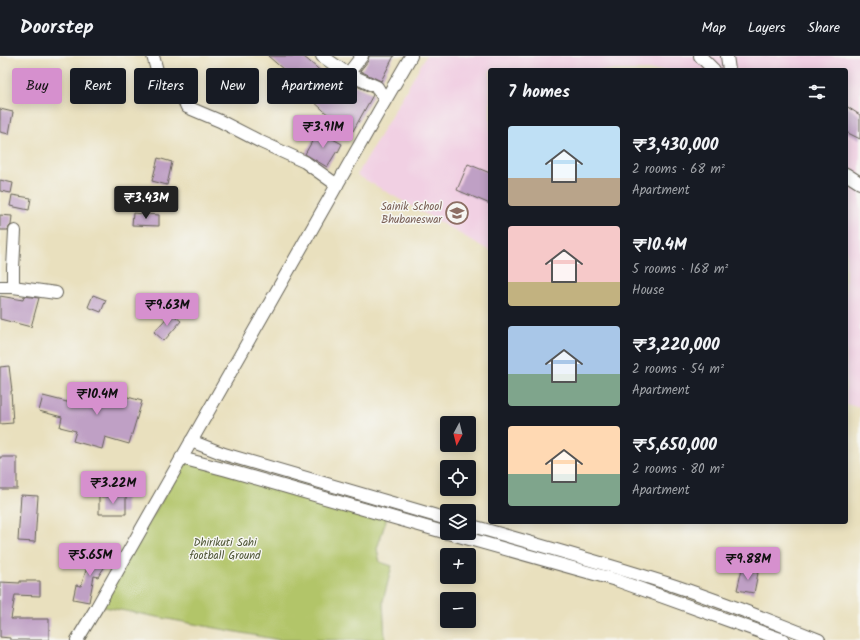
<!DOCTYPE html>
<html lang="en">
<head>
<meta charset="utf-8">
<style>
	:root { --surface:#171b24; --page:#20242c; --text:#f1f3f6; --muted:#9ea1a6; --line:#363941; --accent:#d690ce }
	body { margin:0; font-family:Kalam,sans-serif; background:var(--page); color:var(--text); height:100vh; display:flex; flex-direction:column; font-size:15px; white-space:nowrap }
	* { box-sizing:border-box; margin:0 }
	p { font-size:13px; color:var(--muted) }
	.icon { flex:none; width:22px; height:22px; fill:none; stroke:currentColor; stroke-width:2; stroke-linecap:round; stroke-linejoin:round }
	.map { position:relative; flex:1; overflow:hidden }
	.details { position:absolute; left:488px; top:12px; width:360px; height:456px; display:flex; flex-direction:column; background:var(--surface); border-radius:4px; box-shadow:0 2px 10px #0003 }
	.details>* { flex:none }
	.banner { position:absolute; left:12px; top:12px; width:380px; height:36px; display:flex; gap:8px }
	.needle { width:26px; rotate:187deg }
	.tools { position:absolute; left:440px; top:360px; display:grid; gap:8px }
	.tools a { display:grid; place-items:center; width:36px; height:36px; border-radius:4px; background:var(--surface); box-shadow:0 2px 10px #0003; font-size:20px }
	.price { position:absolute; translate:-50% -34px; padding:0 9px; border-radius:4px; background:var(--accent); color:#111; font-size:13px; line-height:26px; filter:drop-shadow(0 1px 2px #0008) }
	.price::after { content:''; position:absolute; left:50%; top:24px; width:12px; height:9px; margin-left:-6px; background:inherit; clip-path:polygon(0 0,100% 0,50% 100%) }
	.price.on { background:#222; color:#fff }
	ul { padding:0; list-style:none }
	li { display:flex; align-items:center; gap:12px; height:100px; padding:0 20px }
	li span { display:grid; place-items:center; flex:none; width:112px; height:80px; border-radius:4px; color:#555 }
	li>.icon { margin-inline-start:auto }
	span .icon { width:48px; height:48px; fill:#fffc; stroke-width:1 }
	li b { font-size:17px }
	h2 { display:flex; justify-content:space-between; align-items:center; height:48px; padding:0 20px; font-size:17px }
	.pill { padding:0 14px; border-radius:4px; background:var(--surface); box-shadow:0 2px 10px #0003; font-size:14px; line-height:36px }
	.pill.on { background:var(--accent); color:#111 }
	header { display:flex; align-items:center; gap:24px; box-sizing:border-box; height:56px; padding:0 20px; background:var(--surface); border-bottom:1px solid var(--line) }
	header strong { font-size:19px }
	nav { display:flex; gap:22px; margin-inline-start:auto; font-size:14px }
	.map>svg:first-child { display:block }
	.built { fill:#f1d0e3 }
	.green { fill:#b2c569; stroke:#677042 }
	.building { fill:#bfa0c5 }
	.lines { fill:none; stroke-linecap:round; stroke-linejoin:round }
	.minor-casing { stroke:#646155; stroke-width:14 }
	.minor { stroke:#fff; stroke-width:12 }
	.labels { text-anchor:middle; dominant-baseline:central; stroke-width:3; stroke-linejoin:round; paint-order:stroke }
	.education-label { font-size:11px; fill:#785e54; stroke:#f6f6f2; text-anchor:end }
	.park-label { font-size:11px; fill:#505737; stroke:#f6f6f2 }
</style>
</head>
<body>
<header>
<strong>Doorstep</strong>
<nav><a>Map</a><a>Layers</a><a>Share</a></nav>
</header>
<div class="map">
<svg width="860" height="584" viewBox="0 0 860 584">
	<rect width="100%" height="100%" fill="#f6f6f2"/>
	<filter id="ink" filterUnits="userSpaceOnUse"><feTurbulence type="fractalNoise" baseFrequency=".025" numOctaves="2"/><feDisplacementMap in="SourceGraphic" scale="8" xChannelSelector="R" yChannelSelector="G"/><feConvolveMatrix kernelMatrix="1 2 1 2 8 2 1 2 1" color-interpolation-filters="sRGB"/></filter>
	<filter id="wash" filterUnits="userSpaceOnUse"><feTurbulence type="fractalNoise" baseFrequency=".012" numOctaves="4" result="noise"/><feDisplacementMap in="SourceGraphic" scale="16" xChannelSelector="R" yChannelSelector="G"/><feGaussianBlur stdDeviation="0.9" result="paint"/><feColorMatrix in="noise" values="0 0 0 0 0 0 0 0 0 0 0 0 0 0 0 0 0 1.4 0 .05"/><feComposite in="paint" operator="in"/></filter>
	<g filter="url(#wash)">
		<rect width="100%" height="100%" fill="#e9e0be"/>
		<path class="built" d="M426 0H860V352L846 348V14H490V195L357 119Z"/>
		<path class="green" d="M189 399 387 461 377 493 380 506 392 510 383 545 385 584H279L99 550Z"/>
		<g id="blocks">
			<g class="building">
				<path d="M268 0H303L330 23 331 21 346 34 350 27 372 37 373 39 353 75 333 63 312 44 313 42 291 22 292 21Z"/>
				<path d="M369 0H394L381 25 360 15 368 5Z"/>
				<path d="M846 50 860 59V83L846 76Z"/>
				<path d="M0 53 13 56 9 78 0 76Z"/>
				<path d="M318 75 342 88 338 96 337 95 327 111 305 98Z"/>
				<path d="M158 102 172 106 167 129 152 125Z"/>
				<path d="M468 108 490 117V148L457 134Z"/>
				<path d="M0 124 13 127 11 137 0 135Z"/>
				<path d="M12 139 31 142 29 154 10 150Z"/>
				<path d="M133 157 159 159V170L132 169Z"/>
				<path d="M0 159 12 160 11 169 9 171 8 174H0Z"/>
				<path d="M93 239 106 244 101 256 88 251Z"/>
				<path d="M0 240 23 244 24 240 39 242 31 271 0 263Z"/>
				<path d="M171 257 181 265 164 285 154 276Z"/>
				<path d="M9 310 12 335H11L13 367 0 368V311Z"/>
				<path d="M88 329 117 337V338L142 345 129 388 105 381 102 393 73 385 76 375 60 371 62 361 39 355 43 340 83 350Z"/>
				<rect x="0" y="401" width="17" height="32"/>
				<path d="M21 439 38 440 35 486 18 485Z"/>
				<path d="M126 440V458H99V441Z"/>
				<path d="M91 499 111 501 98 521 94 520 89 546 73 543 76 529 81 530Z"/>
				<path d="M742 513 758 517 754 537 737 534Z"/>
				<path d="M20 525H40V540L15 539 11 563H49V584H10V582L0 581V526L20 527Z"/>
			</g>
		</g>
	</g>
	<g filter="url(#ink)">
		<use href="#blocks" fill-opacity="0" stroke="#646155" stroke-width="1"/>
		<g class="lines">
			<g class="minor-casing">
				<g id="minor">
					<path d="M153 0 158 18 163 20 172 32 179 34 187 51 220 65 261 86 305 106 337 129"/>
					<path d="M322 0 348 18 377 31 385 44"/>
					<path d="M700 0 714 14"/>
					<path d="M727 0 729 14"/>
					<path d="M348 18 362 0"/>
					<path d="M846 118 860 127"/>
					<path d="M0 231H13L56 237"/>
					<path d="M13 231V212L15 175"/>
					<path d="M191 385 224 398 447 463"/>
					<path d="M181 402 227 414 447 477"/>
					<path d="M469 469C535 488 601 506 666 527 718 544 769 564 819 584"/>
					<path d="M448 477 616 524 783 584"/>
					<path d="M77 584 97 551 379 55 411 0"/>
				</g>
			</g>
			<use href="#minor" class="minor"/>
		</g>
	</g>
	<defs>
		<g id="school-ring" transform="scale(1.15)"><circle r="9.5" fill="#f6f6f2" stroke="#8d6e63" stroke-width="1.5"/><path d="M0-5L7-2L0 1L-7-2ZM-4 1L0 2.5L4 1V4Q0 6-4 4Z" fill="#8d6e63"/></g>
	</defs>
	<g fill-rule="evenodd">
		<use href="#school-ring" x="457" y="157"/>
	</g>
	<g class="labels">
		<g class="education-label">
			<text x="442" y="151">Sainik School<tspan x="442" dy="13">Bhubaneswar</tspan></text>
		</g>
		<g class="park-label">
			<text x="225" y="487">Dhirikuti Sahi<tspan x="225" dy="13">football Ground</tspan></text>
		</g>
	</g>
</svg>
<div class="tools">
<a><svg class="needle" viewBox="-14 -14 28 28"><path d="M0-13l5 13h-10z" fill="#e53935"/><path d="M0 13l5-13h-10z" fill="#9ea1a6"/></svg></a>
<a><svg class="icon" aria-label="locate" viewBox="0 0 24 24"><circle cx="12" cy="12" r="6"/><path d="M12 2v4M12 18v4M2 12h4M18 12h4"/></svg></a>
<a><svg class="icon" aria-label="layers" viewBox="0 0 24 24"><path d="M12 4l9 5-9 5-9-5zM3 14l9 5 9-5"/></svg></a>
<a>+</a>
<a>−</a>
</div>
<b class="price" style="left:323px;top:93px">₹3.91M</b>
<b class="price on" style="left:146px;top:164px">₹3.43M</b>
<b class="price" style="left:167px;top:271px">₹9.63M</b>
<b class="price" style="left:97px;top:360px">₹10.4M</b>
<b class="price" style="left:113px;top:449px">₹3.22M</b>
<b class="price" style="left:90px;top:521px">₹5.65M</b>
<b class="price" style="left:748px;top:525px">₹9.88M</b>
<div class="banner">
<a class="pill on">Buy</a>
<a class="pill">Rent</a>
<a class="pill">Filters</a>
<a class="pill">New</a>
<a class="pill">Apartment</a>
</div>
<section class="details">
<h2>7 homes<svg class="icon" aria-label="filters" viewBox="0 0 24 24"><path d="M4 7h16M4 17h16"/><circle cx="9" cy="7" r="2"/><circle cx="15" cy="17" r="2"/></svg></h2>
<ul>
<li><span style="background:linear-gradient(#bfe0f5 65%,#b9a48a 0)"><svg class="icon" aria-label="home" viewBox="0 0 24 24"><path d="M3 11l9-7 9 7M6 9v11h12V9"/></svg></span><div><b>₹3,430,000</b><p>2 rooms · 68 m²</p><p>Apartment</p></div></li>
<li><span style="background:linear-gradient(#f6c9c9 70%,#c2b280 0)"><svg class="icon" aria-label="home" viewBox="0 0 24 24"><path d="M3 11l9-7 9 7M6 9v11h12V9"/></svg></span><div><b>₹10.4M</b><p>5 rooms · 168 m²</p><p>House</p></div></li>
<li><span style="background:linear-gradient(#a9c7e8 60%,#7fa58c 0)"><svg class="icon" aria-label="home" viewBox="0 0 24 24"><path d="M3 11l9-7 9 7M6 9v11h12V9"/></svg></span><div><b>₹3,220,000</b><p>2 rooms · 54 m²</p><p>Apartment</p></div></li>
<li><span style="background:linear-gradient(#ffd9b3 60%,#7fa58c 0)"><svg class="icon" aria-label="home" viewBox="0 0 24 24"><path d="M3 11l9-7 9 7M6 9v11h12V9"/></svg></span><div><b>₹5,650,000</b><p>2 rooms · 80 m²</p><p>Apartment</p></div></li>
</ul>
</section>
</div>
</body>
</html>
